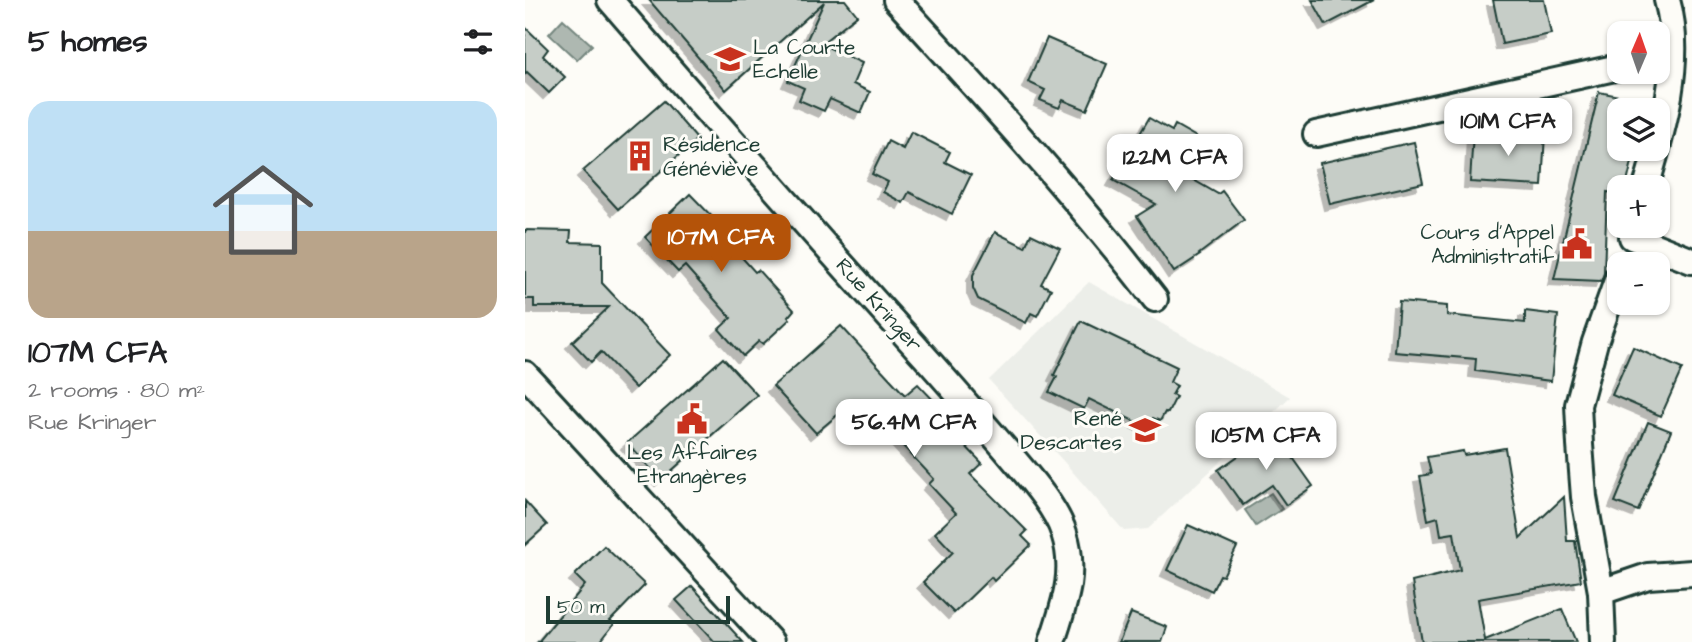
<!DOCTYPE html>
<html lang="en">
<head>
<meta charset="utf-8">
<style>
	:root { --surface:#fff; --page:#f6f6f6; --text:#202124; --muted:#757577; --line:#e0e0e0; --accent:#b45309 }
	body { margin:0; font-family:"Architects Daughter",sans-serif; background:var(--page); color:var(--text); height:100vh; display:flex; flex-direction:column; font-size:26px; white-space:nowrap }
	* { box-sizing:border-box; margin:0 }
	p { font-size:23px; color:var(--muted) }
	.icon { flex:none; width:38px; height:38px; fill:none; stroke:currentColor; stroke-width:2; stroke-linecap:round; stroke-linejoin:round }
	.map { position:relative; flex:1; overflow:hidden }
	.drawer { display:flex; flex-direction:column; background:var(--surface); width:525px }
	.drawer>* { flex:none }
	.needle { width:46px; rotate:2deg }
	.fabs { position:absolute; left:1082px; top:21px; display:grid; gap:14px }
	.fabs a { display:grid; place-items:center; width:63px; height:63px; border-radius:14px; background:var(--surface); box-shadow:0 2px 5px #0004; font-size:35px }
	.scale { position:absolute; left:21px; bottom:18px; width:184px; box-sizing:border-box; padding-left:7px; border:4px solid #1f3d34; border-top:0; font-size:19px; line-height:24px; white-space:nowrap; color:#1f3d34; -webkit-text-stroke:5px #fdfcf7; paint-order:stroke }
	.price { position:absolute; translate:-50% -60px; padding:0 16px; border-radius:14px; background:#fff; color:#222; font-size:23px; line-height:46px; filter:drop-shadow(0 2px 4px #0008) }
	.price::after { content:''; position:absolute; left:50%; top:42px; width:21px; height:16px; margin-left:-10px; background:inherit; clip-path:polygon(0 0,100% 0,50% 100%) }
	.price.on { background:var(--accent); color:#fff }
	ul { padding:0; list-style:none }
	li { display:grid; align-content:center; gap:14px; height:371px; padding:0 28px }
	li+li { border-top:2px solid var(--line) }
	li span { display:grid; place-items:center; height:217px; border-radius:21px; color:#555 }
	li>.icon { margin-inline-start:auto }
	span .icon { width:126px; height:126px; fill:#fffc; stroke-width:1 }
	li b { font-size:30px }
	h2 { display:flex; justify-content:space-between; align-items:center; height:84px; padding:0 28px; font-size:30px }
	main { display:flex; flex:1; min-height:0 }
	.map>svg:first-child { display:block }
	.built { fill:#eceee9 }
	.water { fill:#aeb8b1; stroke:#75877f; stroke-width:2 }
	.building { fill:#c6cdc7; stroke:#1f3d34; stroke-width:2; filter:url(#shadow) }
	.lines { fill:none; stroke-linecap:round; stroke-linejoin:round }
	.minor-casing { stroke:#1f3d34; stroke-width:30 }
	.minor { stroke:#fdfcf7; stroke-width:24 }
	.labels { text-anchor:middle; dominant-baseline:central; stroke-width:6; stroke-linejoin:round; paint-order:stroke }
	.poi-label { font-size:21px; fill:#1f3d34; stroke:#fdfcf7; text-anchor:start }
	.street-label { font-size:21px; fill:#1f3d34; stroke:#fdfcf7 }
</style>
</head>
<body>
<main>
<section class="drawer">
<h2>5 homes<svg class="icon" aria-label="filters" viewBox="0 0 24 24"><path d="M4 7h16M4 17h16"/><circle cx="9" cy="7" r="2"/><circle cx="15" cy="17" r="2"/></svg></h2>
<ul>
<li><span style="background:linear-gradient(#bfe0f5 60%,#b9a48a 0)"><svg class="icon" aria-label="home" viewBox="0 0 24 24"><path d="M3 11l9-7 9 7M6 9v11h12V9"/></svg></span><div><b>107M CFA</b><p>2 rooms · 80 m²</p><p>Rue Kringer</p></div></li>
</ul>
</section>
<div class="map">
<svg width="1167" height="642" viewBox="0 0 1167 642">
	<defs>
		<filter id="shadow"><feDropShadow dx="-6" dy="6" stdDeviation="0" flood-color="#0004"/></filter>
	</defs>
	<rect width="100%" height="100%" fill="#fdfcf7"/>
	<filter id="ink" filterUnits="userSpaceOnUse"><feTurbulence type="fractalNoise" baseFrequency=".0143" numOctaves="2"/><feDisplacementMap in="SourceGraphic" scale="14" xChannelSelector="R" yChannelSelector="G"/><feConvolveMatrix kernelMatrix="1 2 1 2 8 2 1 2 1" color-interpolation-filters="sRGB"/></filter>
	<g filter="url(#ink)">
		<path class="built" d="M564 282 765 397 623 529 599 531 540 463 464 380Z"/>
		<g class="water">
			<path d="M38 19 67 45 52 60 24 34Z"/>
			<path d="M746 493 757 509 731 526 720 510Z"/>
		</g>
		<g class="building">
			<path d="M124 0H320L332 15 296 44 337 63 328 84 345 92 336 113 305 99 299 111 274 100 279 88 263 81 299 2 201 90Z"/>
			<path d="M787 0H849L801 25Z"/>
			<path d="M968 0H1019L1026 34 977 44Z"/>
			<path d="M0 27 23 49 18 56 40 77 24 93 2 72 0 74Z"/>
			<path d="M522 38 582 64 562 110 538 100 534 108 515 100 520 90 503 82Z"/>
			<path d="M1074 92 1094 96V149H1110L1101 187H1094V194L1082 192 1079 273 1076 281 1029 279Z"/>
			<path d="M139 101 172 139 93 209 58 171Z"/>
			<path d="M624 118 647 131 650 125 680 142 660 175 693 194 697 191 719 220 674 254 675 255 649 272 612 216 631 204 588 180Z"/>
			<path d="M961 130 1020 134 1017 186 945 182 948 132 960 133Z"/>
			<path d="M386 132 425 152 420 162 446 175 427 214 384 192 378 203 358 192 363 182 347 174 363 141 378 149Z"/>
			<path d="M889 142 898 183 805 204 795 163Z"/>
			<path d="M165 194 199 229 195 233 230 272 233 270 269 310 263 317 265 319 238 344 234 341 218 356 194 329 206 318 160 266 153 272 120 237Z"/>
			<path d="M0 230 46 231 45 242 77 243V283L145 355 110 388 76 352 66 362 47 342 84 307H9V299H0Z"/>
			<path d="M470 232 500 247 506 234 535 248 516 284 526 289 512 316 506 313 501 323 453 299 448 288V275Z"/>
			<path d="M874 302 922 306V315L1000 323V311L1033 315 1026 381 950 371 951 359 870 352Z"/>
			<path d="M556 321 652 367 645 382 652 386 647 395 651 397 643 413 640 412 635 421 628 418 623 428 564 399 559 409 524 392 532 377 529 375Z"/>
			<path d="M316 326 380 395 393 384 436 429 430 435 457 463 445 474 502 531 497 536 506 545 469 581 466 577 429 613 398 582 428 552 410 533 431 513 404 484 409 479 335 400 325 408 323 406 291 433 248 386Z"/>
			<path d="M1108 347 1157 369 1136 416 1087 395Z"/>
			<path d="M198 358 232 395 136 480 102 443Z"/>
			<path d="M1123 422 1146 431 1113 511 1090 502Z"/>
			<path d="M749 431 788 486 761 505 747 485 718 505 693 470Z"/>
			<path d="M980 448 995 538 1039 497 1042 541H1050L1056 581 953 599 960 640 1037 609 1051 642H897L887 582 935 570 929 533 916 535 913 517 903 520 895 476 906 474 902 457 938 451 939 455Z"/>
			<path d="M0 501 22 525 0 545Z"/>
			<path d="M663 525 712 547 698 576 695 575 687 591 642 570Z"/>
			<path d="M79 546 120 585 85 621 89 624 75 642H13L60 585 50 575Z"/>
			<path d="M167 586 218 642H190L151 600Z"/>
			<path d="M606 613 642 627 637 642H594Z"/>
		</g>
		<g class="lines">
			<g class="minor-casing">
				<g id="minor">
					<path d="M85 0C186 117 287 232 391 347 422 381 452 416 482 451 501 474 530 505 539 533 552 573 539 604 527 642"/>
					<path d="M371 0C460 97 549 194 630 299"/>
					<path d="M791 134 1094 67"/>
					<path d="M1121 187C1138 130 1159 59 1142 0"/>
					<path d="M1107 237 1167 261"/>
					<path d="M0 374 246 642"/>
					<path d="M1076 592 1123 576 1167 573"/>
					<path d="M1078 642 1076 592 1059 497 1055 445 1053 405 1070 342 1094 275"/>
				</g>
			</g>
			<use href="#minor" class="minor"/>
		</g>
	</g>
	<defs>
		<g id="school-bare" transform="scale(2.415)"><path d="M0-5L7-2L0 1L-7-2ZM-4 1L0 2.5L4 1V4Q0 6-4 4Z" fill="#c8321e" stroke="#fdfcf7" stroke-width="2.5" paint-order="stroke"/></g>
		<g id="building-bare" transform="scale(2.415)"><path d="M-4-6H4V6H1V3H-1V6H-4ZM-2.5-4.3h1.7v1.8h-1.7ZM.8-4.3h1.7v1.8H.8ZM-2.5-1h1.7V.8h-1.7ZM.8-1h1.7V.8H.8Z" fill="#c8321e" stroke="#fdfcf7" stroke-width="2.5" paint-order="stroke"/></g>
		<g id="civic-bare" transform="scale(2.415)"><path d="M-.6-6.5H3V-4.5H.6V-3L4-1V1h2V6H-6V1h2V-1L-.6-3ZM-1.2 2.5V6h2.4V2.5Z" fill="#c8321e" stroke="#fdfcf7" stroke-width="2.5" paint-order="stroke"/></g>
	</defs>
	<g fill-rule="evenodd">
		<use href="#school-bare" x="205" y="59"/>
		<use href="#building-bare" x="115" y="156"/>
		<use href="#civic-bare" x="1052" y="244"/>
		<use href="#civic-bare" x="167" y="419"/>
		<use href="#school-bare" x="620" y="430"/>
	</g>
	<g class="labels">
		<g class="poi-label">
			<text x="228" y="47">La Courte<tspan x="228" dy="24">Echelle</tspan></text>
			<text x="138" y="144">Résidence<tspan x="138" dy="24">Généviève</tspan></text>
			<text x="1029" y="232" text-anchor="end">Cours d'Appel<tspan x="1029" dy="24">Administratif</tspan></text>
			<text x="597" y="418" text-anchor="end">René<tspan x="597" dy="24">Descartes</tspan></text>
			<text x="167" y="452" text-anchor="middle">Les Affaires<tspan x="167" dy="24">Etrangères</tspan></text>
		</g>
		<g class="street-label">
			<text transform="translate(354 305) rotate(48)">Rue Kringer</text>
		</g>
	</g>
</svg>
<div class="fabs">
<a><svg class="needle" viewBox="-14 -14 28 28"><path d="M0-13l5 13h-10z" fill="#e53935"/><path d="M0 13l5-13h-10z" fill="#757577"/></svg></a>
<a><svg class="icon" aria-label="layers" viewBox="0 0 24 24"><path d="M12 4l9 5-9 5-9-5zM3 14l9 5 9-5"/></svg></a>
<a>+</a>
<a>−</a>
</div>
<div class="scale">50 m</div>
<b class="price" style="left:983px;top:158px">101M CFA</b>
<b class="price" style="left:650px;top:194px">122M CFA</b>
<b class="price on" style="left:196px;top:274px">107M CFA</b>
<b class="price" style="left:389px;top:459px">56.4M CFA</b>
<b class="price" style="left:741px;top:472px">105M CFA</b>
</div>
</main>
</body>
</html>
